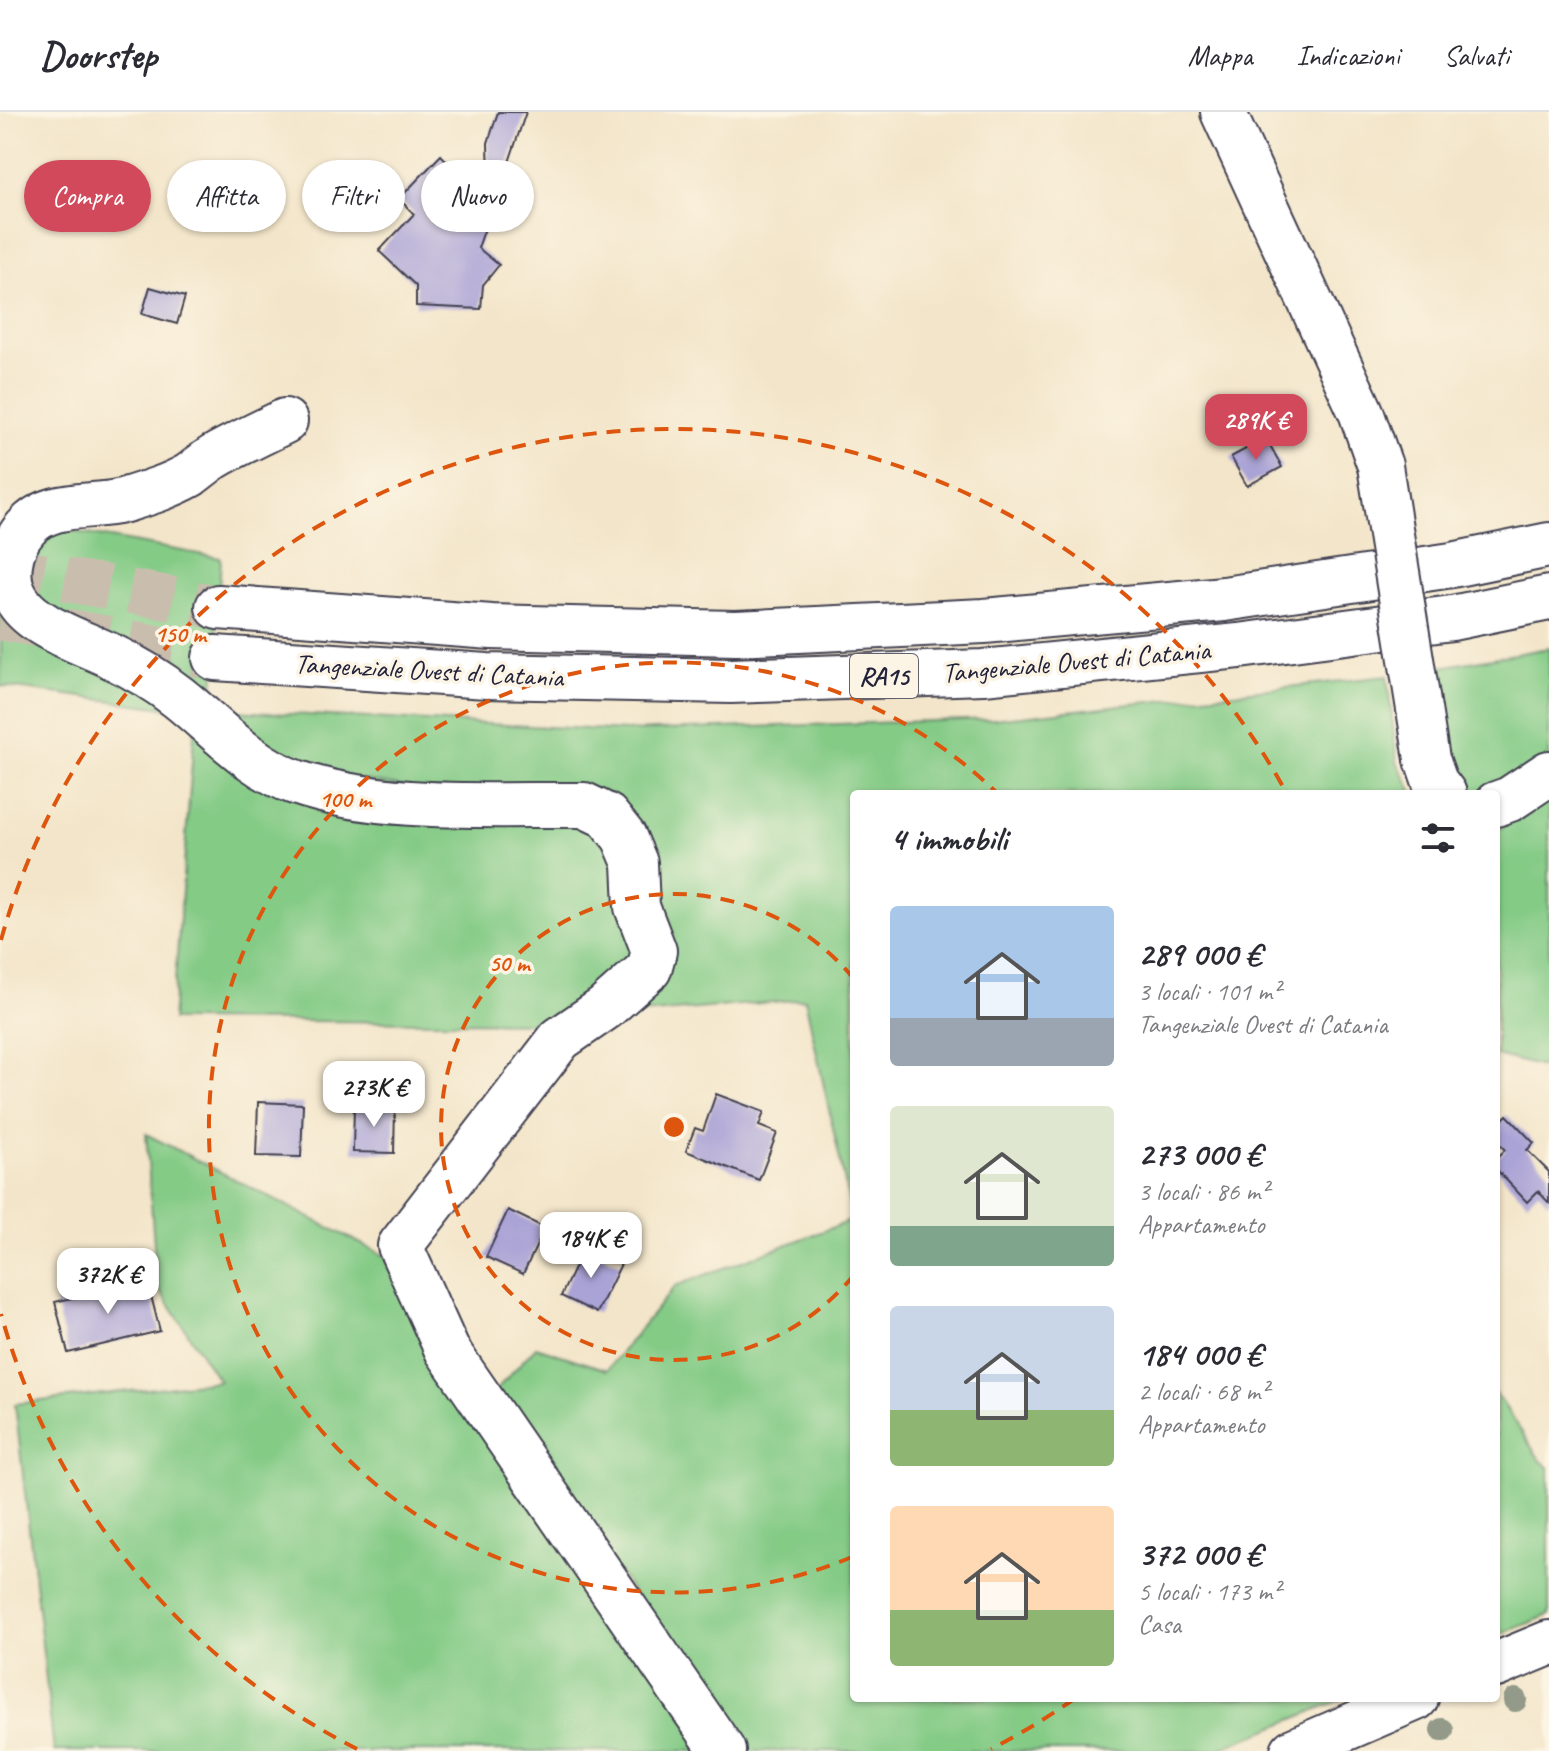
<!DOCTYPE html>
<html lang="it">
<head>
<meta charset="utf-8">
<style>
	:root { --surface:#fff; --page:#f7f7f7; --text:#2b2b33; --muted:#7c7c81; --line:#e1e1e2; --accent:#d1495b }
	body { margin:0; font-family:Caveat,sans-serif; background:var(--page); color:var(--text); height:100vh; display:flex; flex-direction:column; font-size:30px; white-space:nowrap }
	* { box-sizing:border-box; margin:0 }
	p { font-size:26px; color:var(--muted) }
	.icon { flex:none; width:44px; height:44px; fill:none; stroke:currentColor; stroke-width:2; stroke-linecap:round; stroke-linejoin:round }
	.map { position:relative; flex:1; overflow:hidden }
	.panel { position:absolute; left:850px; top:678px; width:650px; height:912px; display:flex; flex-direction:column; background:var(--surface); border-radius:8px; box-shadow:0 2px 6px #0004 }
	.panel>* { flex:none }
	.top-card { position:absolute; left:24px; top:48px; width:706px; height:72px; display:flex; gap:16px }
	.price { position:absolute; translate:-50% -68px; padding:0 18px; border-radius:16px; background:#fff; color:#222; font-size:26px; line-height:52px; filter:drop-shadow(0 2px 4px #0008) }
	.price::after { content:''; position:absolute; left:50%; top:48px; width:24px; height:18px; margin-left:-12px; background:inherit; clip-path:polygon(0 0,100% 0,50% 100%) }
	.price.current { background:var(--accent); color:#fff }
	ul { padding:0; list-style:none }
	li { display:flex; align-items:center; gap:24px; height:200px; padding:0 40px }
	li span { display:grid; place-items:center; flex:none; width:224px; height:160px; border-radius:8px; color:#555 }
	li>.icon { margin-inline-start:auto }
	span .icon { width:96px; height:96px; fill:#fffc; stroke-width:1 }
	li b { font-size:34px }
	h2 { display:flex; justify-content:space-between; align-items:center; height:96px; padding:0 40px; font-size:34px }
	.pill { padding:0 28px; border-radius:36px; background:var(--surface); box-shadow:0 2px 6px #0004; font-size:28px; line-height:72px }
	.pill.current { background:var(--accent); color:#fff }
	header { display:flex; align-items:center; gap:48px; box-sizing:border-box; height:112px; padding:0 40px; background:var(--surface); border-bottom:2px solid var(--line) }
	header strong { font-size:38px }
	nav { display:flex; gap:44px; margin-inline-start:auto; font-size:28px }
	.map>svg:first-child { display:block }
	.green { fill:#84cb86; stroke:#537660; stroke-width:2 }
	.building { fill:#aaa3d6 }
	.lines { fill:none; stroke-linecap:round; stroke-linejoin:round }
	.highway-tunnel { stroke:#c9bead; stroke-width:44; stroke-dasharray:44 22; stroke-linecap:butt }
	.minor-casing { stroke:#413f50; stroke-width:48 }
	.major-casing { stroke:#413f50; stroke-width:48 }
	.highway-casing { stroke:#413f50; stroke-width:48 }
	.minor { stroke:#fff; stroke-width:44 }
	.major { stroke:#fff; stroke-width:44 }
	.highway { stroke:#fff; stroke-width:44 }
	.minor-bridge-casing { stroke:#413f50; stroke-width:48; stroke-linecap:butt }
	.minor-bridge { stroke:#fff; stroke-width:44 }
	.tree { fill:#939a89 }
	.ring { fill:none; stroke:#de560e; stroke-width:4; stroke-dasharray:14 10 }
	.labels { text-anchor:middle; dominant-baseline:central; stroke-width:7; stroke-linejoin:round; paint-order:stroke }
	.shield { fill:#fcf5e5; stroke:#63616e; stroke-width:2 }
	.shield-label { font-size:26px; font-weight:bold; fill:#22223b }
	.street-label { font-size:28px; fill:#22223b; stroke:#fcf5e5 }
	.centre { fill:#de560e; stroke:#fcf5e5; stroke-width:4 }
	.ring-label { font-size:24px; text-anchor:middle; font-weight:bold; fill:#de560e; stroke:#fcf5e5; stroke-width:7; stroke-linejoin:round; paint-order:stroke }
</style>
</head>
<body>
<header>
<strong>Doorstep</strong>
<nav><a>Mappa</a><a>Indicazioni</a><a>Salvati</a></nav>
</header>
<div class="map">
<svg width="1549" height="1639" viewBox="0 0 1549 1639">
	<rect width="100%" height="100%" fill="#fcf5e5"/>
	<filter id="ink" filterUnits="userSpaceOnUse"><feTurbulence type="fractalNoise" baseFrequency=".0125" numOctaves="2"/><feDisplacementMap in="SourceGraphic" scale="16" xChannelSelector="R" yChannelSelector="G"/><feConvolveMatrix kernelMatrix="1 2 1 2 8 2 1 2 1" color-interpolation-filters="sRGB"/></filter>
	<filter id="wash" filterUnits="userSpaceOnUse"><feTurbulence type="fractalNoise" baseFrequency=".006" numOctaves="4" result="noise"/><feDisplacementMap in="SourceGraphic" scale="32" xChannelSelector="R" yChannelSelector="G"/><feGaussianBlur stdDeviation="1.8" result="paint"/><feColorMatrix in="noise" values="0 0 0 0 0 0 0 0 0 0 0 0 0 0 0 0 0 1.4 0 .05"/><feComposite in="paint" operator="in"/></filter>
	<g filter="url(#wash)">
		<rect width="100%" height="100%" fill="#f3e5c9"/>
		<g class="green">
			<path d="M44 414 221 446 212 598 627 619 993 607 1387 564 1397 650 1414 682H854V1586H1345L1215 1639H744L493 1281 536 1235 607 1258 675 1174 853 1108 805 887 611 905 662 868 630 713 429 681 298 657 32 486 24 438Z"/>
			<path d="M2 481 179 598 0 574Z"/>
			<path d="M1549 536V648L1481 682 1463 678 1446 652 1435 556Z"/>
			<path d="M195 611 232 646 575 703 618 735 633 853 551 911 172 908Z"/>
			<path d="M1549 681V957L1496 943V717L1501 716Z"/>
			<path d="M146 1022 395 1149 708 1639H54L15 1292 219 1269 157 1174Z"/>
			<path d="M1496 1281 1540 1348 1549 1355V1503L1496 1524Z"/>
		</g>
		<g id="blocks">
			<g class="building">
				<path d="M498 0H526L508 53 514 97 490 102 488 31Z"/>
				<path d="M441 43 471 74 466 80 490 102 478 136 499 153 483 173 481 197 416 194V174L379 139 414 102 399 87Z"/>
				<path d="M150 175 185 185 177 212 142 202Z"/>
				<path d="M1266 326 1282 355 1247 374 1231 345Z"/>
				<path d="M716 982 764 1000 759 1014 777 1021 759 1068 686 1039 695 1016 703 1019Z"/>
				<path d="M258 990 303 992 301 1045 256 1044Z"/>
				<path d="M354 993 395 994 394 1041 353 1040Z"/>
				<path d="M1507 1003 1534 1031 1527 1038 1549 1060V1091L1538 1079 1527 1090 1496 1057V1047L1505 1038 1496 1028V1014Z"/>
				<path d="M508 1098 545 1116 523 1162 486 1145Z"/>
				<path d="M584 1135 621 1152 597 1201 561 1184Z"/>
				<path d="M147 1168 160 1219 68 1241 55 1190Z"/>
			</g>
		</g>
	</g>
	<g filter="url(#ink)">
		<use href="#blocks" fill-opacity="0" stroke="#413f50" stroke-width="2"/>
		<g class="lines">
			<g class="highway-tunnel">
				<path d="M0 456 218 495"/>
				<path d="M0 506 215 546"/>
			</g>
			<g class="minor-casing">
				<g id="minor">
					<path d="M1223 0 1361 300 1380 354"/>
					<path d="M285 309C261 321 237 332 214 345 206 350 198 357 190 363 169 375 145 382 122 389 90 397 50 388 26 416 9 435 3 467 18 489 35 516 83 530 111 544 134 555 158 569 178 585 215 614 249 654 295 670 381 700 493 692 584 693L607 704 624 725 635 751 637 795 654 839 649 857 605 896 560 927 400 1134 447 1238 723 1639"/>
					<path d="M1427 647 1435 670 1444 682"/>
					<path d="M1496 692 1510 687 1549 661"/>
				</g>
			</g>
			<g class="major-casing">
				<g id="major">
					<path d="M1496 1553 1549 1531"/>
					<path d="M1293 1639 1416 1586"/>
				</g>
			</g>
			<g class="highway-casing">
				<g id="highway">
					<path d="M218 495 492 515 735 521 984 509 1224 487 1452 453 1549 433"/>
					<path d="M215 546 487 564 731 569 983 560 1239 534 1452 506 1549 486"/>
				</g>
			</g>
			<use href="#minor" class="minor"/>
			<use href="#major" class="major"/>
			<use href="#highway" class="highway"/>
			<g class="minor-bridge-casing">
				<path id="minor-bridge" d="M1380 354 1427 647"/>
			</g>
			<use href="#minor-bridge" class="minor-bridge"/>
		</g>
		<g class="tree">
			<circle cx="1515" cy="1588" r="12"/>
			<circle cx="1442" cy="1618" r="12"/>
		</g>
	</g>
	<g class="ring">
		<path d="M854 1163A233 233 0 1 1 854 867"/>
		<path d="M852 1445A465 465 0 1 1 997 681"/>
		<path d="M1074 1587A698 698 0 0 1 991 1637M357 1637A698 698 0 0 1 1 1202M1 828A698 698 0 0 1 1287 682"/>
	</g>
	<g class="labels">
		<rect class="shield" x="850" y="542" width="68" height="44" rx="6"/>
		<g class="shield-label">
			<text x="884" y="564">RA15</text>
		</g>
		<g class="street-label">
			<text transform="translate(1076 549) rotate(-5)">Tangenziale Ovest di Catania</text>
			<text transform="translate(429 558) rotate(3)">Tangenziale Ovest di Catania</text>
		</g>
	</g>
	<circle cx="674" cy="1015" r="12" class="centre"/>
	<g class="ring-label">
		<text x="180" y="530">150 m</text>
		<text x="345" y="695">100 m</text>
		<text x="509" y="859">50 m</text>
	</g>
</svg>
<b class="price current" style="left:1256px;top:350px">289K €</b>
<b class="price" style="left:374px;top:1017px">273K €</b>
<b class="price" style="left:591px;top:1168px">184K €</b>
<b class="price" style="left:108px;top:1204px">372K €</b>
<div class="top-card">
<a class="pill current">Compra</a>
<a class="pill">Affitta</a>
<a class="pill">Filtri</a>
<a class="pill">Nuovo</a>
</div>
<section class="panel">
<h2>4 immobili<svg class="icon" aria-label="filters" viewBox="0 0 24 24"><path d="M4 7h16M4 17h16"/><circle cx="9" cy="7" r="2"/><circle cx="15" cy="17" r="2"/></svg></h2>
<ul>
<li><span style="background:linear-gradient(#a9c7e8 70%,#9aa5b1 0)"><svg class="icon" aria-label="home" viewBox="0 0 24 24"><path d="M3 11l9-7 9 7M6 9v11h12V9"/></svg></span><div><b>289 000 €</b><p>3 locali · 101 m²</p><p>Tangenziale Ovest di Catania</p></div></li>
<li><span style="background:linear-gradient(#dfe7d0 75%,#7fa58c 0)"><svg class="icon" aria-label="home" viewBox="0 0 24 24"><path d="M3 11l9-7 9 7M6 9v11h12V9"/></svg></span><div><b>273 000 €</b><p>3 locali · 86 m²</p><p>Appartamento</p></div></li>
<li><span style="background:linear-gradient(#c9d6e8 65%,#8fb573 0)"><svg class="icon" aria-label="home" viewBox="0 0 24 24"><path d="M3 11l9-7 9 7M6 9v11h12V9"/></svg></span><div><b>184 000 €</b><p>2 locali · 68 m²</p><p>Appartamento</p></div></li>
<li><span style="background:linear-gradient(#ffd9b3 65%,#8fb573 0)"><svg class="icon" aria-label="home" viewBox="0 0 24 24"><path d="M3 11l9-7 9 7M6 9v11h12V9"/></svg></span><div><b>372 000 €</b><p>5 locali · 173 m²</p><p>Casa</p></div></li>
</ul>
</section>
</div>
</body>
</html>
